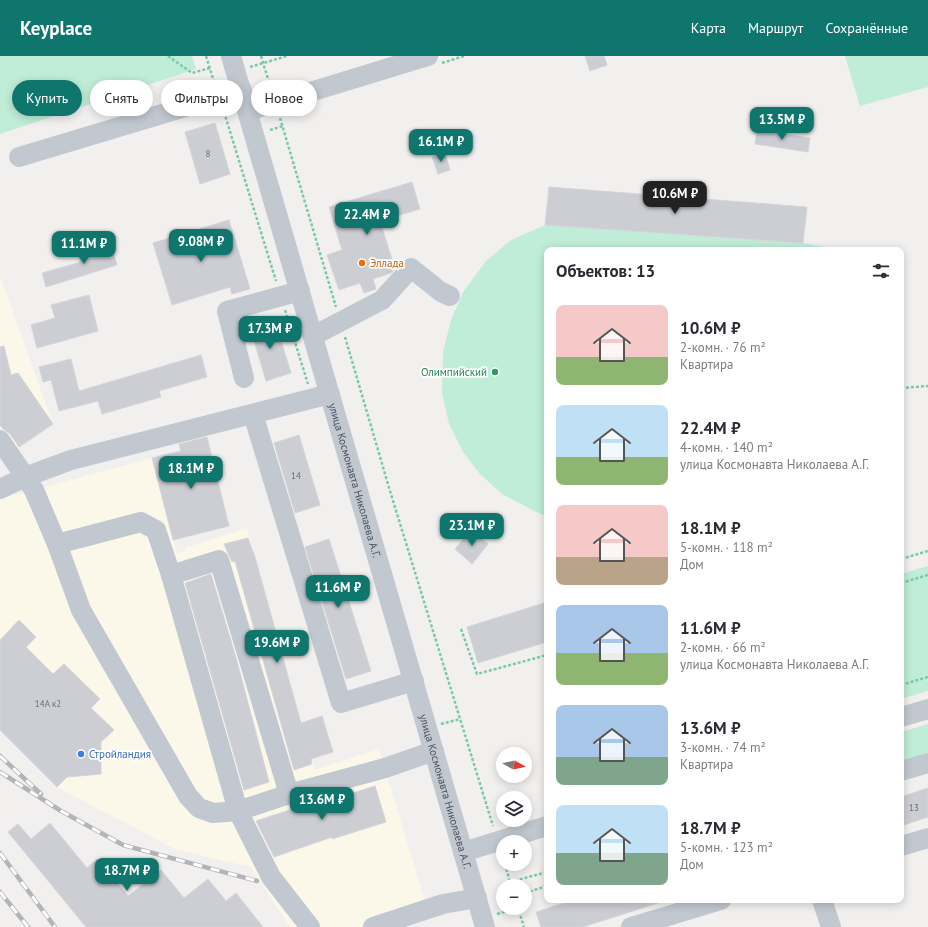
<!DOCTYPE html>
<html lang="ru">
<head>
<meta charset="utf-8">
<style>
	:root { --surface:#fff; --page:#f7f7f7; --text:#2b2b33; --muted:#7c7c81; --accent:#0f766e }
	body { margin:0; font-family:"PT Sans",sans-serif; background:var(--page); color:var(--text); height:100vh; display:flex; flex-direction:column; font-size:15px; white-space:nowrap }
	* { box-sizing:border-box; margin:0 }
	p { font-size:13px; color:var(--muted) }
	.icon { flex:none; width:22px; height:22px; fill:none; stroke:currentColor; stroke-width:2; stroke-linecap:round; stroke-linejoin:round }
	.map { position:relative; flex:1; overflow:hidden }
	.details { position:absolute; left:544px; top:191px; width:360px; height:656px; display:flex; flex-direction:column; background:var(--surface); border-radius:8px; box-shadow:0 2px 10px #0003 }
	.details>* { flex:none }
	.top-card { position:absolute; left:12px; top:24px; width:380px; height:36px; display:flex; gap:8px }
	.needle { width:26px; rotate:98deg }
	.buttons { position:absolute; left:496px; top:691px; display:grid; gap:8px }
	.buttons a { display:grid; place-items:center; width:36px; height:36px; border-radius:50%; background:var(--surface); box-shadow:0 2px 10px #0003; font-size:20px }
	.price { position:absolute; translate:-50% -34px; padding:0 9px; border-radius:8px; background:var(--accent); color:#fff; font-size:13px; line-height:26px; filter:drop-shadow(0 1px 2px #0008) }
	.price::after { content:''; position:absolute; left:50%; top:24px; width:12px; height:9px; margin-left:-6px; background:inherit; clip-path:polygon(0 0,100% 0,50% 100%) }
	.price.current { background:#222; color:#fff }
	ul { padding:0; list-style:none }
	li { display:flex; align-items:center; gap:12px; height:100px; padding:0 12px }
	li span { display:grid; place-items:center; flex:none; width:112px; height:80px; border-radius:8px; color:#555 }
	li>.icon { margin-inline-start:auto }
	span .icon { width:48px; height:48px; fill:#fffc; stroke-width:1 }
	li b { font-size:17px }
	h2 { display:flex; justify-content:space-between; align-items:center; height:48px; padding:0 12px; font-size:17px }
	.pill { padding:0 14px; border-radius:18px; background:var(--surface); box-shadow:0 2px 10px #0003; font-size:14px; line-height:36px }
	.pill.current { background:var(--accent); color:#fff }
	header { display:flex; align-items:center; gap:24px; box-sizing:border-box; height:56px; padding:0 20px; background:var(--accent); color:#fff }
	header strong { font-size:19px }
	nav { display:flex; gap:22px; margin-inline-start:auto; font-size:14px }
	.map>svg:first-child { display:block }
	.commercial { fill:#fbf8ea }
	.green { fill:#c0edd7 }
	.building { fill:#ccced4; stroke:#d4d5da }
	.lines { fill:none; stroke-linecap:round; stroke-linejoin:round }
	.path { stroke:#7ac9ab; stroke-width:2.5; stroke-dasharray:3 2; stroke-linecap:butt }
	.minor { stroke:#c1c8d0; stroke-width:20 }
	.rail-casing { stroke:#b2b4b9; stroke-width:4.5 }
	.rail { stroke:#fff; stroke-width:3; stroke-dasharray:9; stroke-linecap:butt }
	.food-dot { fill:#e8710a; stroke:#fff; stroke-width:1.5 }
	.leisure-dot { fill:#2e9e5b; stroke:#fff; stroke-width:1.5 }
	.shop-dot { fill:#3f7fe0; stroke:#fff; stroke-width:1.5 }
	.labels { text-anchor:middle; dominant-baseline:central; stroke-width:3.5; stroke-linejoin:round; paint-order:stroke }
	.number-label { font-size:9px; fill:#69707a }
	.food-label { font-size:11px; fill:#c56008; stroke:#fff; text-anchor:start }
	.leisure-label { font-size:11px; fill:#27864d; stroke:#fff; text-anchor:end }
	.street-label { font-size:11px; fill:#48505c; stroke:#fff }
	.shop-label { font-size:11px; fill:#366cbe; stroke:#fff; text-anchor:start }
</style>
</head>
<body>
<header>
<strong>Keyplace</strong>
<nav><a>Карта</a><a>Маршрут</a><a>Сохранённые</a></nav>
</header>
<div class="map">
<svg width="928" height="871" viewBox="0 0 928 871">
	<rect width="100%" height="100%" fill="#f2f0ef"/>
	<g class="commercial">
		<path d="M0 220 53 368 0 403Z"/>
		<path d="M152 402 177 497 186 495 185 492 247 472 315 714 379 693 426 849 363 871H290L251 811 175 793 57 731 0 674V445L6 441 34 434Z"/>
	</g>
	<g class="green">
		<path d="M0 0H192L196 13 0 78Z"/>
		<path d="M845 0H928V31L860 50Z"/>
		<path d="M545 169 803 187 824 191 828 194H547V460L540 458 502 438 480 418 463 396 449 368 442 337 443 296 451 264 463 236 486 205 511 184Z"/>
		<path d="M928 510V635L901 643V518Z"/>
		<path d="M928 668V699L901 707V676Z"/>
	</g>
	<g class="building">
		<path d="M585 0H604L607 9 590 15Z"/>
		<path d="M215 67 230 118 200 128 185 76Z"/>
		<path d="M757 74 810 82 808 96 755 88Z"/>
		<path d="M445 97 450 114 438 118 432 101Z"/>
		<path d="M412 126 420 153 380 165 395 213 391 217 373 223 376 233 364 237 360 227 339 234 327 199 342 194 329 151Z"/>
		<path d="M549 131 807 151 803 187 545 169Z"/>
		<path d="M229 164 250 233 232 238 230 231 172 249 153 187Z"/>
		<path d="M110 185 117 209 46 231 42 217 81 206 77 195Z"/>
		<path d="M89 239 98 275 37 292 31 269 55 262 51 249Z"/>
		<path d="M274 263 291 317 266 325 250 271Z"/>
		<path d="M4 290 11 319 18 317 53 368 19 391 10 378 3 373 0 369V291Z"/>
		<path d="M201 299 207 321 159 335 161 341 102 358 98 345 59 355 51 324 43 326 39 311 71 303 79 335Z"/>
		<path d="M299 379 320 449 295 457 274 387Z"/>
		<path d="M207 381 229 470 173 484 152 402 181 395 179 388Z"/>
		<path d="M471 474 488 488 472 508 455 493Z"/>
		<path d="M248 482 255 501 301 667 322 660 333 696 311 703 312 708 294 714 235 505 232 506 224 488Z"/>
		<path d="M329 483 371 615 346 623 305 491Z"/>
		<path d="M211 518 237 605 269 726 244 734 185 527Z"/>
		<path d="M547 546V586L478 607 467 571Z"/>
		<path d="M19 564 36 581 26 591 53 618 64 608 100 643 91 652 114 674 101 686V718L67 721 57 731 0 674V584Z"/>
		<path d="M375 730 386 766 332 783V781L274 801 256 765 311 747 312 750Z"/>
		<path d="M928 732V761L901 770V741Z"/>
		<path d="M50 767 87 812 97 803 128 840 161 814 184 842 208 823 226 845 236 837 263 871H86L8 776 18 768 31 783Z"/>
		<path d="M574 844H660L661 846 583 871H541L536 856Z"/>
	</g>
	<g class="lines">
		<g class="path">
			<path d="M168 0 192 17 210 12"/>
			<path d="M206 0 214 26"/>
			<path d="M261 0 271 33"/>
			<path d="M442 7 464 0"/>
			<path d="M250 11 287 0"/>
			<path d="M224 56 276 225"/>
			<path d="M280 62 336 251"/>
			<path d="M270 74 283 70"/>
			<path d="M285 254 308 328"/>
			<path d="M345 281 390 435 493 770"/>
			<path d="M901 332 928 330"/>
			<path d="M901 503 928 495"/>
			<path d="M901 527 928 519"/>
			<path d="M461 573 477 618 547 599"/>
			<path d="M901 629 928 621"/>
			<path d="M441 668 460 663"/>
			<path d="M505 808 511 830"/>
			<path d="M510 826 547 816"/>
			<path d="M525 837 547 830"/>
			<path d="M497 858 518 852 524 871"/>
		</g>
		<g class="minor">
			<path id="s1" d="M231 0 485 871"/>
			<path d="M248 55 428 0"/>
			<path d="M19 101 242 34"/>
			<path d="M313 280 382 244 411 212 441 236 450 240"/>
			<path d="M244 322 227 255 300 235"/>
			<path d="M253 358 341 647 414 625"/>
			<path d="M0 384 34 434 57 488 81 554 188 740 199 752 213 757 238 755 289 738 385 712 434 695"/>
			<path d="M0 433 25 421 71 404 330 338"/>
			<path d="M57 488 141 466 156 474 171 519 219 504 289 738"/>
			<path d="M171 519 238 755 271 821 310 871"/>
			<path d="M901 661 928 653"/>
			<path d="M901 715 928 707"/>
			<path d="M901 790 928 782"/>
			<path d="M463 796 547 770"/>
			<path d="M822 844 831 871"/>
			<path d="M373 871 443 848 477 842"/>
			<path d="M631 871 721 844"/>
		</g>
		<g class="rail-casing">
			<g id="rail">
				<path d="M0 700 41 738"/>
				<path d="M0 716 61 755 123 789 257 825"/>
				<path d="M0 797 55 871"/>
				<path d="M0 836 28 871"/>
			</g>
		</g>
		<use href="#rail" class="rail"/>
	</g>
	<circle class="food-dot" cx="362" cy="207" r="4"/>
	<circle class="leisure-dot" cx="495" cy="316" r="4"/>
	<circle class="shop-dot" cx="81" cy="698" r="4"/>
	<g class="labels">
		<g class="number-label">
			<text x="208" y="97">8</text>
			<text x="296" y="419">14</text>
			<text x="48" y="647">14А к2</text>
			<text x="914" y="751">13</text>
		</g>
		<g class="food-label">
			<text x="370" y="207">Эллада</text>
		</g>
		<g class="leisure-label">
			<text x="487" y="316">Олимпийский</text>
		</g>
		<g class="street-label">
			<text stroke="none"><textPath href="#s1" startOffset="442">улица Космонавта Николаева А.Г.</textPath></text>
			<text stroke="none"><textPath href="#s1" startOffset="766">улица Космонавта Николаева А.Г.</textPath></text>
		</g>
		<g class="shop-label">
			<text x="89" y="698">Стройландия</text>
		</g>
	</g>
</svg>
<div class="buttons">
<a><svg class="needle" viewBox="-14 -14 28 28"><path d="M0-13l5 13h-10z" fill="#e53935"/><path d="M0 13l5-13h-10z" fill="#7c7c81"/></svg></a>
<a><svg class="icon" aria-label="layers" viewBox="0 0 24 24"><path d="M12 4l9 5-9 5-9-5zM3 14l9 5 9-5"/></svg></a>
<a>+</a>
<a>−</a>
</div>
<b class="price" style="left:782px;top:85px">13.5M ₽</b>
<b class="price" style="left:441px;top:107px">16.1M ₽</b>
<b class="price current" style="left:675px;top:159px">10.6M ₽</b>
<b class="price" style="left:367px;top:180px">22.4M ₽</b>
<b class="price" style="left:201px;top:207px">9.08M ₽</b>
<b class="price" style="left:84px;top:209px">11.1M ₽</b>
<b class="price" style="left:270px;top:294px">17.3M ₽</b>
<b class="price" style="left:191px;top:434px">18.1M ₽</b>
<b class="price" style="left:472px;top:491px">23.1M ₽</b>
<b class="price" style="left:338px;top:553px">11.6M ₽</b>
<b class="price" style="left:277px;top:608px">19.6M ₽</b>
<b class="price" style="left:322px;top:765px">13.6M ₽</b>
<b class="price" style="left:127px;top:836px">18.7M ₽</b>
<div class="top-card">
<a class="pill current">Купить</a>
<a class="pill">Снять</a>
<a class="pill">Фильтры</a>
<a class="pill">Новое</a>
</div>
<section class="details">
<h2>Объектов: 13<svg class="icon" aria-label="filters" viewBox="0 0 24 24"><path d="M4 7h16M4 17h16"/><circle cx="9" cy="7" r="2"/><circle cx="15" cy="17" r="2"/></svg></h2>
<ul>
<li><span style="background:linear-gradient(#f6c9c9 65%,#8fb573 0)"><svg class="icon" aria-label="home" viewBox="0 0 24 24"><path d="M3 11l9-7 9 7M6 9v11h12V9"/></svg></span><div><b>10.6M ₽</b><p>2-комн. · 76 m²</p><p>Квартира</p></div></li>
<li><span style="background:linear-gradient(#bfe0f5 65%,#8fb573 0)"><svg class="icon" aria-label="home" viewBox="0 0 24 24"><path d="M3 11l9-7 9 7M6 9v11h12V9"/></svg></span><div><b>22.4M ₽</b><p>4-комн. · 140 m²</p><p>улица Космонавта Николаева А.Г.</p></div></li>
<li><span style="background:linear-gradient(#f6c9c9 65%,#b9a48a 0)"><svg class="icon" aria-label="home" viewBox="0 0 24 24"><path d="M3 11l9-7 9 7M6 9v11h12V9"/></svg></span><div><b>18.1M ₽</b><p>5-комн. · 118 m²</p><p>Дом</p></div></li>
<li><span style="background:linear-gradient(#a9c7e8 60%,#8fb573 0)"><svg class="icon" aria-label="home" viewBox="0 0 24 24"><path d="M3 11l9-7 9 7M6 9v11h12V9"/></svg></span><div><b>11.6M ₽</b><p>2-комн. · 66 m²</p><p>улица Космонавта Николаева А.Г.</p></div></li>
<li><span style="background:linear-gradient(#a9c7e8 65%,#7fa58c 0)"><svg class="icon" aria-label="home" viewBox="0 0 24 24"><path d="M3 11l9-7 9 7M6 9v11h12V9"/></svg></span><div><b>13.6M ₽</b><p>3-комн. · 74 m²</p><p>Квартира</p></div></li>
<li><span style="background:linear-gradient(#bfe0f5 60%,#7fa58c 0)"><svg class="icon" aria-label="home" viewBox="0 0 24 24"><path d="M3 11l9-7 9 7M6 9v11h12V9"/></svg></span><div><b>18.7M ₽</b><p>5-комн. · 123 m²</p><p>Дом</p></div></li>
</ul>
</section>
</div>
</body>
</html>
